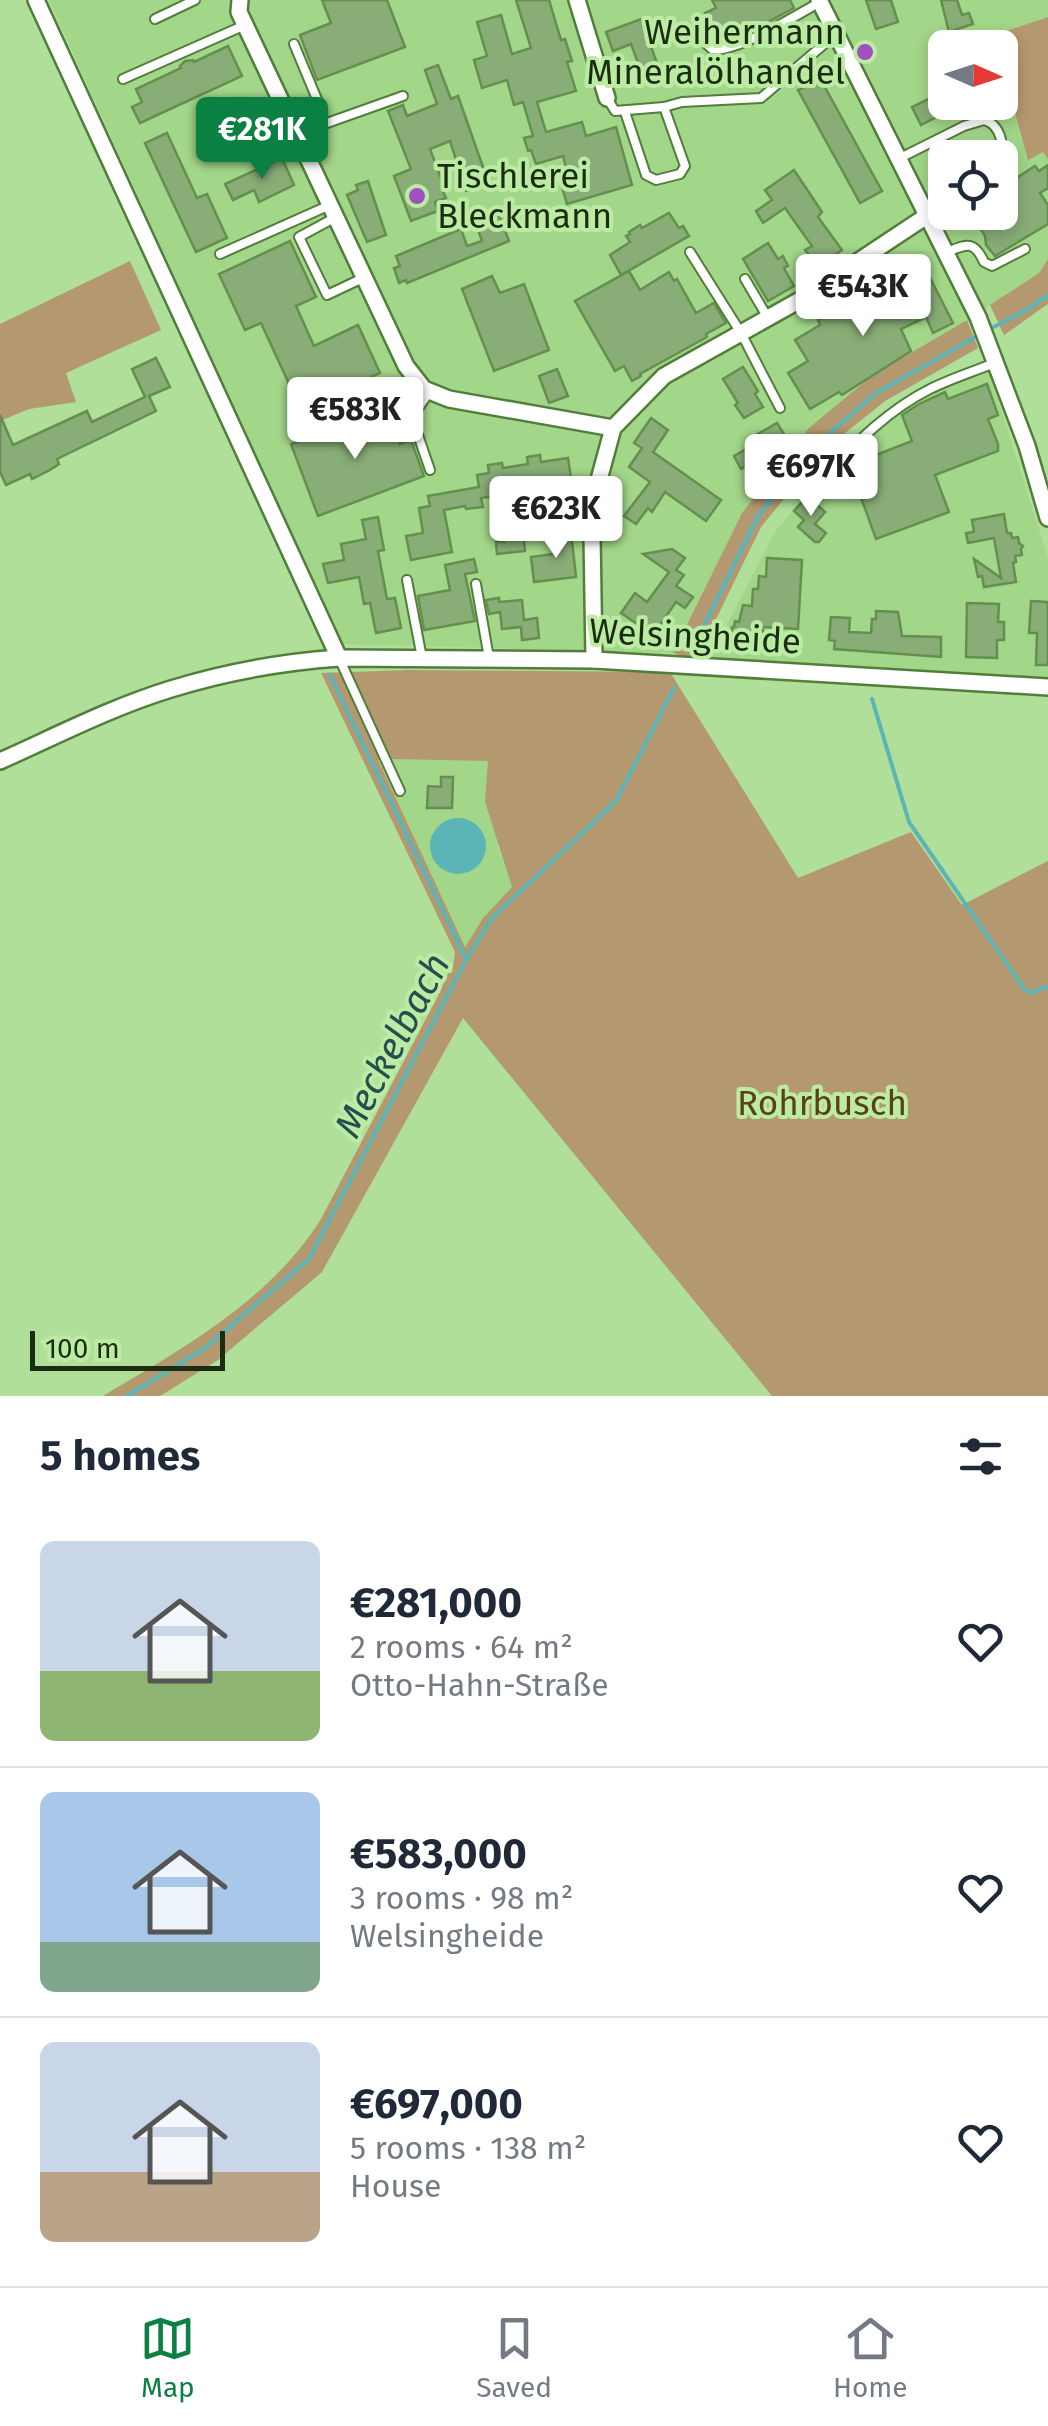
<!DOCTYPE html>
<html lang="en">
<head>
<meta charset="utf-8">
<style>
	:root { --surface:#fff; --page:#f6f6f7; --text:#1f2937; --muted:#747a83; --line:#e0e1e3; --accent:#0b8043 }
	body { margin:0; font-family:"Fira Sans",sans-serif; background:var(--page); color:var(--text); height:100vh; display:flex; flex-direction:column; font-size:38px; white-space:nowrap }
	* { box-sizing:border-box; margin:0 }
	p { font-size:32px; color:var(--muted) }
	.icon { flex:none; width:55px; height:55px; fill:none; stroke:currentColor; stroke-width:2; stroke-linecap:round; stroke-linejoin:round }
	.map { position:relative; height:1396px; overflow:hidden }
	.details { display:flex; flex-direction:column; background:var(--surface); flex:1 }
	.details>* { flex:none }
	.needle { width:65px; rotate:93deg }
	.tools { position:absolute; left:928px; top:30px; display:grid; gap:20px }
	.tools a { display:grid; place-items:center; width:90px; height:90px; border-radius:15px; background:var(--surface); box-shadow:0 5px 15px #0003; font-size:50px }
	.scale { position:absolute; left:30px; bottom:25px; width:195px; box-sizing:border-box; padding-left:10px; border:5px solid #1b2d11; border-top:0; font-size:28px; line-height:35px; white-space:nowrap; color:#1b2d11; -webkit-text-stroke:8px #bceca4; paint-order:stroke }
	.price { position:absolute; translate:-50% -85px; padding:0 22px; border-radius:10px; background:#fff; color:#222; font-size:32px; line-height:65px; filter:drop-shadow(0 2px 5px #0008) }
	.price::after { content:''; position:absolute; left:50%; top:60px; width:30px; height:22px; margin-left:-15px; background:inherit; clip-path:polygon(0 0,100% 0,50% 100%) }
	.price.current { background:var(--accent); color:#fff }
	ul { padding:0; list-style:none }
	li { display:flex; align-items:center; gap:30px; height:250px; padding:0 40px }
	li+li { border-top:2px solid var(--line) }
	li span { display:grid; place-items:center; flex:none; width:280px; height:200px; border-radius:15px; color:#555 }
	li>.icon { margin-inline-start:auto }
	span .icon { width:120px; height:120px; fill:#fffc; stroke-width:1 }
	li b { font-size:42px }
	h2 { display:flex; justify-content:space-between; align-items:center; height:120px; padding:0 40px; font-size:42px }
	.tabs { display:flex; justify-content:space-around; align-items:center; height:140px; border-top:2px solid var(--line); background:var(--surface); font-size:28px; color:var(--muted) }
	.tabs a { display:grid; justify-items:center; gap:5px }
	.tabs .current { color:var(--accent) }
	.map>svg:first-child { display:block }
	.built { fill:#a2d689; fill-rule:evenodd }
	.green { fill:#b4986f; fill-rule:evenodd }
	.water { fill:#5bb5b6 }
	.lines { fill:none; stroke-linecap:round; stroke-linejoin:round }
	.stream { stroke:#5bb5b6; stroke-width:4 }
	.building { fill:#88ad77; stroke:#64904d; stroke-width:2.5 }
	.service-casing { stroke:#527e3b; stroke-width:12 }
	.minor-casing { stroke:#527e3b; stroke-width:20 }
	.service { stroke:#fff; stroke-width:8 }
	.minor { stroke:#fff; stroke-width:15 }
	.poi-dot { fill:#a150c0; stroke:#bceca4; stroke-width:4 }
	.labels { text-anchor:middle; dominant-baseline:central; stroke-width:8; stroke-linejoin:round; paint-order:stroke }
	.poi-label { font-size:35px; fill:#1b2d11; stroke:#bceca4; text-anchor:end }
	.street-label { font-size:35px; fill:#1b2d11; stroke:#bceca4 }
	.park-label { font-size:35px; fill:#5b4014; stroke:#bceca4 }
	.water-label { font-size:38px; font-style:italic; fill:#254f4f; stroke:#bceca4 }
</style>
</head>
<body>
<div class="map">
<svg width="1048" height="1396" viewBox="0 0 1048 1396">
	<rect width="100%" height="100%" fill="#afdf98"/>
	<g class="built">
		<path d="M49 0H1048V17L994 35 997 47 945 48V102H1000V58L1028 159 1043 152 1048 159V259L1039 273 967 320 873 375 742 513 673 653 341 644ZM945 158H1000V212H945Z"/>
		<path d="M986 362 1048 558V682L709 659 775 532 833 462 892 413Z"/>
		<path d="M390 759 488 761 498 847 512 887 483 918 464 948 377 760Z"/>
	</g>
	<g class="green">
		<path d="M1048 17V159L1043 152 1028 160 1000 58V48L997 47 994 35Z"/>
		<path d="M1048 259V304L1004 335 990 305 1039 273Z"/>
		<path d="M130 261 161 330 66 373 76 402 29 409 0 421V324Z"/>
		<path d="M967 320 978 348 885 401 824 450 761 527 696 660 673 653 742 513 809 428 873 375Z"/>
		<path d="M408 670 670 672 798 878 911 832 962 905 1048 861V1396H772L463 1018 322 1272 218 1360 160 1396H103C184 1348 270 1300 321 1219L438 996 448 973H452L455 952 321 673ZM390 759 488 761 485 802 512 887 483 918 465 947 378 760Z"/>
	</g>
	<circle class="water" cx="458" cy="846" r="28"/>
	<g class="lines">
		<g class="stream">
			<path d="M988 330 1028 309 1048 295"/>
			<path d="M691 652 758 516 815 446 876 393 979 335"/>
			<path d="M330 675 466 959"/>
			<path d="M872 699 909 822 1024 989 1031 993 1048 986"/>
			<path d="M127 1396 205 1348 309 1259 466 960 491 919 616 801 674 688"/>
		</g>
	</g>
	<g class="building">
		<path d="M322 0H387L405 47 317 80 300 35 331 23Z"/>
		<path d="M516 0H549L561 40 565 39 572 61 567 62 576 91 537 102 546 132 582 122 586 136 616 127 632 185 567 204 561 184 570 182 563 156 536 164 531 150 528 151 524 138 533 136 523 102 514 105 507 80 482 88 474 60 487 56 477 22 501 15 512 54 531 48Z"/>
		<path d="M712 0H790L794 8 747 33 720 41 705 13 716 8Z"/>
		<path d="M866 0H891L898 22 876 29Z"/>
		<path d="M941 0H957L962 15 969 13 973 24 949 32Z"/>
		<path d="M641 19 661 74 638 82 635 73 641 71 631 44 613 51 606 32Z"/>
		<path d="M228 46 242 76 140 123 132 107 142 102 136 89 181 68 180 66 185 61 193 60 194 62Z"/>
		<path d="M438 65 451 99 458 96 489 184 466 191 450 141 430 149 444 186 441 187 446 198 435 202 438 211 411 221 394 176 411 169 388 111 403 105 407 116 437 104 425 70Z"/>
		<path d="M821 80 882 191 860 203 798 90Z"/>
		<path d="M939 94 943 102H966L921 125 912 107Z"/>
		<path d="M240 98 255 132 232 138 219 107Z"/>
		<path d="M167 133 197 198 207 194 227 238 196 252 145 143Z"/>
		<path d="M282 158 294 185 259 202 254 190 233 200 225 184Z"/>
		<path d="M1048 165V188L1040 193 1048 205V224L995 256 986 245 985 236 970 212H1000V185L1008 179 1010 182 1035 166 1039 171Z"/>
		<path d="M794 170 822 212 818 217 842 250 818 267 805 250 812 246 785 208 763 223 756 211 772 200 765 190Z"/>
		<path d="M368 181 386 235 367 242 347 195 358 190 356 185Z"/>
		<path d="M669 213 679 228 683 226 689 236 621 275 610 255 630 242 626 236 630 234 629 232 640 225 642 228Z"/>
		<path d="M499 215 509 241 407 283 406 280 399 283 394 268 400 266 396 256 461 229 467 246 482 241 476 224Z"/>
		<path d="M290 241 316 297 296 306 314 346 358 325 380 373 336 393 331 382 296 399 261 323 245 330 219 274Z"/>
		<path d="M768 243 778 259 783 256 788 266 784 268 794 286 768 301 743 259Z"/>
		<path d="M923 264 953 323 933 333 926 317 901 329 911 351 842 395 839 392 810 409 788 373 808 361 795 340 820 325 818 320 878 284 893 313 918 301 904 273Z"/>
		<path d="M629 271 640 290 669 272 674 281 677 279 696 313 714 303 726 323 706 334 707 337 640 374 641 376 632 381 624 366 615 371 575 301Z"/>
		<path d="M492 276 500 293 524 284 549 350 494 371 462 289Z"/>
		<path d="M156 358 170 387 149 396 156 411 57 459 59 464 50 470 32 479 30 474 6 485 0 472V415L13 445 87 411 92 422 145 397 132 369Z"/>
		<path d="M743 367 758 391 755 394 763 407 744 418 735 405 738 403 723 379Z"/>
		<path d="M557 369 568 396 549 403 539 376Z"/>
		<path d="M987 384 998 415 988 419 998 444V451L935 475 949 512 876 539 859 492 868 489 858 462 912 441 902 415 919 404 945 392 948 399Z"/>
		<path d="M387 409 400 444 411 440 424 476 318 516 291 444Z"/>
		<path d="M651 418 668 430 653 452 721 500 706 521 665 492 652 512 648 508 636 524 624 516 650 482 629 467 642 448 634 443Z"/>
		<path d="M777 423 787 439 741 469 734 456 760 441 756 435Z"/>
		<path d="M540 455 541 462 568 458 574 498 520 506 525 551 497 554 496 542H504L502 524 507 523 503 495 481 498 483 507 466 509 465 506 444 510 452 552 411 560 406 536 423 533 419 508 430 506 428 496 479 487 477 475 489 473 488 465 502 463 503 468 528 464 527 457Z"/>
		<path d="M807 496 825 512 815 524 826 533 819 542H815L798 527 804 520 794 511Z"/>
		<path d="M1004 514 1007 533H1011L1012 538 1018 537 1019 543 1023 546 1021 549 1022 555 1015 556 1016 562 1013 563 1016 582 984 587 982 576 978 577 974 559 1001 578 994 538 968 543 966 533 974 532 972 520Z"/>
		<path d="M378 517 384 550 378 551 387 599 395 598 401 628 376 633 370 603 364 604 359 577 328 583 323 564 344 560 341 544 366 539 362 520Z"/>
		<path d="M571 532 576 577 534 582 531 557 553 554 551 535Z"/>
		<path d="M672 549 685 558 676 570 684 575 676 586 693 597 685 608 676 602 653 635 621 613 635 593 647 602 669 572 643 554Z"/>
		<path d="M767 558 802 560 798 629 763 627 762 641 731 639 732 627H734L735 621 739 622 743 605 752 606 753 589H758L759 576 766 577Z"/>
		<path d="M474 559 477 572 465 574 475 621 424 630 418 596 450 590 445 565Z"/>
		<path d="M499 598V602L522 600 524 620 537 618 539 638 522 640 521 627 502 629 500 612 489 614 486 600Z"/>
		<path d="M1031 601 1048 602V665H1036L1037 633H1029Z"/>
		<path d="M967 603 999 604 998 622H1004V640H997V658L966 657Z"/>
		<path d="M876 611 898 612 902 636 941 637V657L834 649 835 641 829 640 831 617 850 618 849 632 871 633 872 619H876Z"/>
		<path d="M441 777H453L452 808H427L428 786 441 787Z"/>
	</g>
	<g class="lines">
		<g class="service-casing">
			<g id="service">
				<path d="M155 19 195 0"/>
				<path d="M697 35 712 49C734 54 797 15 820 2"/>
				<path d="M123 79 245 25"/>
				<path d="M607 98 615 111 664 107 685 166 680 174 656 180 646 175 625 112"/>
				<path d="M664 107 682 102 761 98 836 34"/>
				<path d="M290 115 319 104 294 44"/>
				<path d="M296 134 403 96"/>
				<path d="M900 158 964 126 984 120C1002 125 1005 148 1000 164"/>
				<path d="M928 215 945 203"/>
				<path d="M336 217 299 237 327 295 363 278"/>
				<path d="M690 252 741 333 780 408"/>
				<path d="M947 252C967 244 974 240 984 262L992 266 1025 249"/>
				<path d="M220 254 330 205"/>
				<path d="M745 279 768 318"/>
				<path d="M337 421 390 400 408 423 430 391"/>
				<path d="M408 423 418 435 430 470"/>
				<path d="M826 475C856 442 890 409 930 389 952 378 975 371 997 362"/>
				<path d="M407 580 422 658"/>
				<path d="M476 584 489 658"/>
				<path d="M339 658 400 791"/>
			</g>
		</g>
		<g class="minor-casing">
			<g id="minor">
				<path d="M36 0 339 658"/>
				<path d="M240 0 239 12 406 366 424 389 449 399 613 428"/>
				<path d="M577 0 607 98"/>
				<path d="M819 0 978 317 1027 446 1048 518"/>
				<path d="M594 660 592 535 597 487 613 428 664 376 800 300 928 215"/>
				<path d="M0 761C56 736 112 707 171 689 226 672 282 662 339 658L594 660 1048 687"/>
			</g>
		</g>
		<use href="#service" class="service"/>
		<use href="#minor" class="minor"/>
	</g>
	<g class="poi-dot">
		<circle cx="865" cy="52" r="10"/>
		<circle cx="417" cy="196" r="10"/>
	</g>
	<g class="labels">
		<g class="poi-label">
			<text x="845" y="32">Weihermann<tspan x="845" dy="40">Mineralölhandel</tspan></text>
			<text x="437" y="176" text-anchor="start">Tischlerei<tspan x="437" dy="40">Bleckmann</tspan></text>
		</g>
		<g class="street-label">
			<text transform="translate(695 636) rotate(3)">Welsingheide</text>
		</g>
		<g class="park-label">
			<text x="822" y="1103">Rohrbusch</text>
		</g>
		<g class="water-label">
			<text transform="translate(392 1045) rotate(-62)">Meckelbach</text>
		</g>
	</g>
</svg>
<div class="tools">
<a><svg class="needle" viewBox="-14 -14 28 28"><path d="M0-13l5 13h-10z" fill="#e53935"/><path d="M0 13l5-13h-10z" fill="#747a83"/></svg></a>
<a><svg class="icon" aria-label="locate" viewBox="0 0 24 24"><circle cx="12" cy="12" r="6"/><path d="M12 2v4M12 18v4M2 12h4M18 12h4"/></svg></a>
</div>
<div class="scale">100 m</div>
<b class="price current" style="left:262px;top:182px">€281K</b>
<b class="price" style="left:863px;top:339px">€543K</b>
<b class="price" style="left:355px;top:462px">€583K</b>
<b class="price" style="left:811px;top:519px">€697K</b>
<b class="price" style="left:556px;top:561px">€623K</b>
</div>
<section class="details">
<h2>5 homes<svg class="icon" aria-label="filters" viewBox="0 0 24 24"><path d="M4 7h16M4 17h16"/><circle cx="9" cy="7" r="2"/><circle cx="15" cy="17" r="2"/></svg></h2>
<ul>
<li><span style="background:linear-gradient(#c9d6e8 65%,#8fb573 0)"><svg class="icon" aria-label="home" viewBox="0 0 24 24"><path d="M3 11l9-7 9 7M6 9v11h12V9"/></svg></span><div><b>€281,000</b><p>2 rooms · 64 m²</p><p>Otto-Hahn-Straße</p></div><svg class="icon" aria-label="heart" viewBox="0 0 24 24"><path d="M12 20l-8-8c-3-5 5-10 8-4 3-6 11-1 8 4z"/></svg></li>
<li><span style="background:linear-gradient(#a9c7e8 75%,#7fa58c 0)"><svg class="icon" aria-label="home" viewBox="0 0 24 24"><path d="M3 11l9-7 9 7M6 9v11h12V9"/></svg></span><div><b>€583,000</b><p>3 rooms · 98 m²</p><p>Welsingheide</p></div><svg class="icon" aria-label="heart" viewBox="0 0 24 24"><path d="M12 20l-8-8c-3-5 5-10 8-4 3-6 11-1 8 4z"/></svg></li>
<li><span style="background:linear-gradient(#c9d6e8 65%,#b9a48a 0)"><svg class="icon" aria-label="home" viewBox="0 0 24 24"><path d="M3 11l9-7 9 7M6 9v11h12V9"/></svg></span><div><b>€697,000</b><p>5 rooms · 138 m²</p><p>House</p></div><svg class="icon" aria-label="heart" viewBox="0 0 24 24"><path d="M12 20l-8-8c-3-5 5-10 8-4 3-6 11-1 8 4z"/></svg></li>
</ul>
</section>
<nav class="tabs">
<a class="current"><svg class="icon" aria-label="map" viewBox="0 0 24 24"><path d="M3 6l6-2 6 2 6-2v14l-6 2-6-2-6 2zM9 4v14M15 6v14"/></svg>Map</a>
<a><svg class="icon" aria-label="saved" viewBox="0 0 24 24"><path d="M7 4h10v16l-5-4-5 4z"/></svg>Saved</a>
<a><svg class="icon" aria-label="home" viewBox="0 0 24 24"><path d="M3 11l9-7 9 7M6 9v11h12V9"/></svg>Home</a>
</nav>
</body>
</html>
